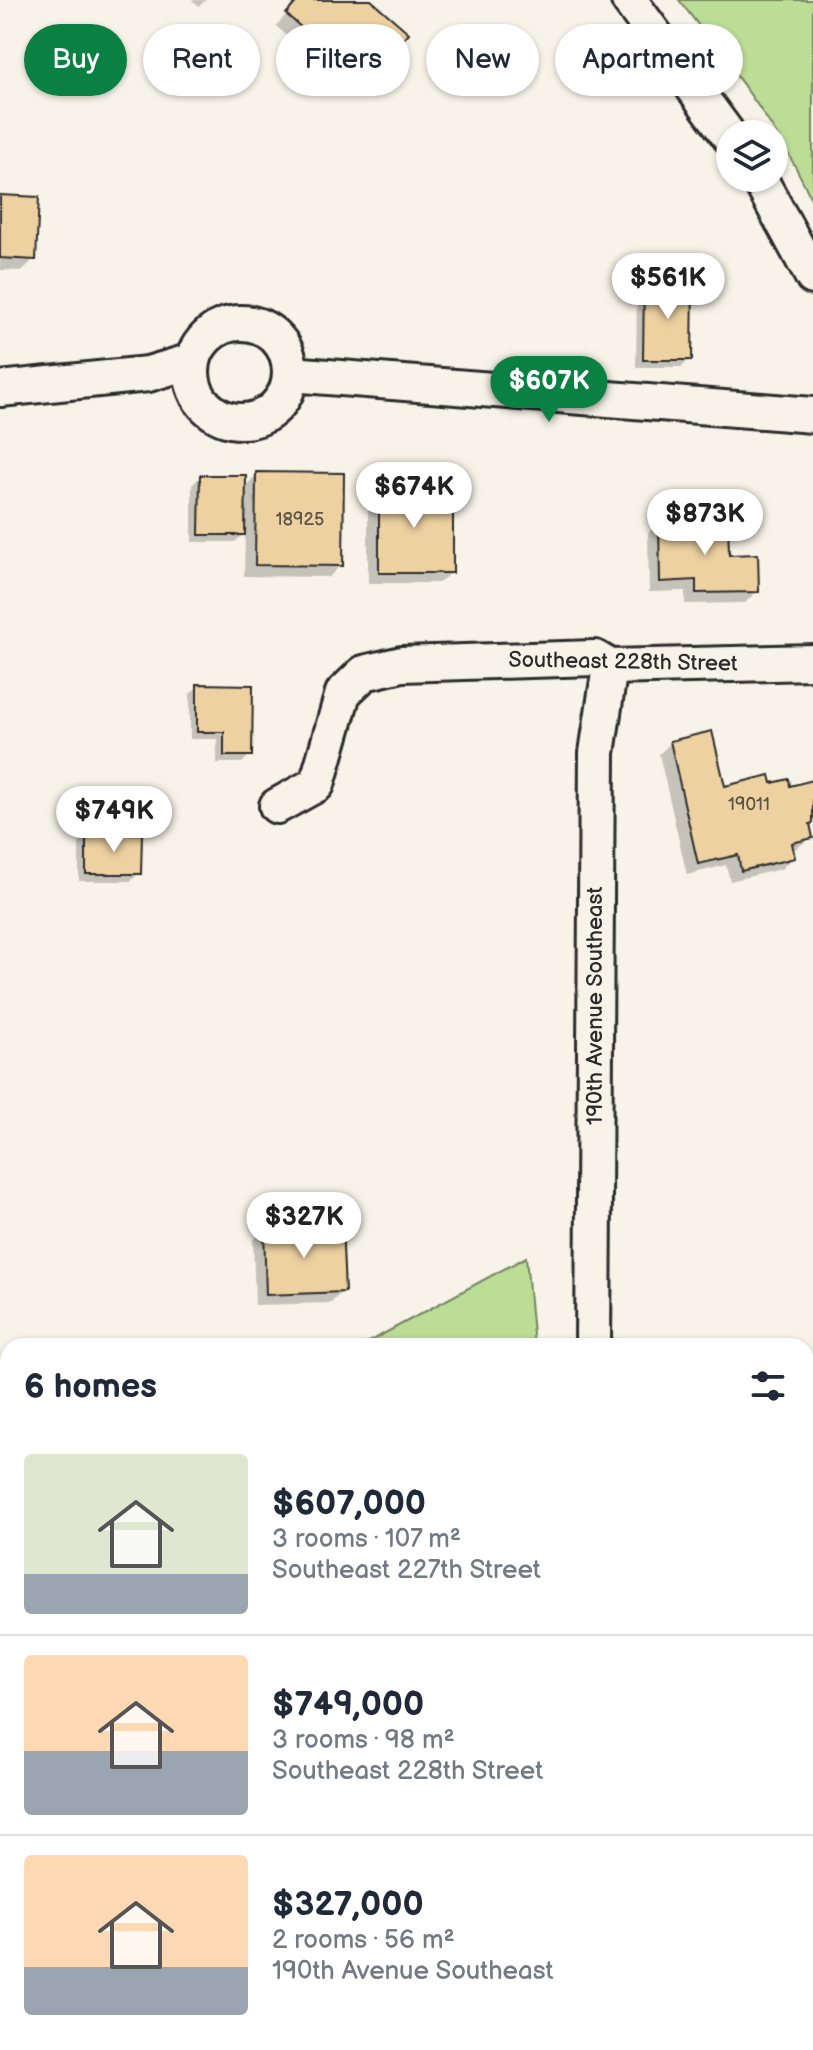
<!DOCTYPE html>
<html lang="en">
<head>
<meta charset="utf-8">
<style>
	:root { --surface:#fff; --page:#f2f2f3; --text:#1f2937; --muted:#747a83; --line:#e0e1e3; --accent:#0b8043 }
	body { margin:0; font-family:"Balsamiq Sans",sans-serif; background:var(--page); color:var(--text); height:100vh; display:flex; flex-direction:column; font-size:30px; white-space:nowrap }
	* { box-sizing:border-box; margin:0 }
	p { font-size:26px; color:var(--muted) }
	.icon { flex:none; width:44px; height:44px; fill:none; stroke:currentColor; stroke-width:2; stroke-linecap:round; stroke-linejoin:round }
	.map { position:relative; flex:1; overflow:hidden }
	.details { position:absolute; left:0px; top:1338px; width:814px; height:712px; display:flex; flex-direction:column; background:var(--surface); border-radius:24px 24px 0 0; box-shadow:0 2px 6px #0004 }
	.details>* { flex:none }
	.hud { position:absolute; left:24px; top:24px; width:766px; height:72px; display:flex; gap:16px }
	.buttons { position:absolute; left:716px; top:120px; display:grid; gap:16px }
	.buttons a { display:grid; place-items:center; width:72px; height:72px; border-radius:50%; background:var(--surface); box-shadow:0 2px 6px #0004; font-size:40px }
	.price { position:absolute; translate:-50% -68px; padding:0 18px; border-radius:28px; background:#fff; color:#222; font-size:26px; line-height:52px; filter:drop-shadow(0 2px 4px #0008) }
	.price::after { content:''; position:absolute; left:50%; top:48px; width:24px; height:18px; margin-left:-12px; background:inherit; clip-path:polygon(0 0,100% 0,50% 100%) }
	.price.selected { background:var(--accent); color:#fff }
	ul { padding:0; list-style:none }
	li { display:flex; align-items:center; gap:24px; height:200px; padding:0 24px }
	li+li { border-top:2px solid var(--line) }
	li span { display:grid; place-items:center; flex:none; width:224px; height:160px; border-radius:8px; color:#555 }
	li>.icon { margin-inline-start:auto }
	span .icon { width:96px; height:96px; fill:#fffc; stroke-width:1 }
	li b { font-size:34px }
	h2 { display:flex; justify-content:space-between; align-items:center; height:96px; padding:0 24px; font-size:34px }
	.tag { padding:0 28px; border-radius:36px; background:var(--surface); box-shadow:0 2px 6px #0004; font-size:28px; line-height:72px }
	.tag.selected { background:var(--accent); color:#fff }
	.map>svg:first-child { display:block }
	.green { fill:#bbdd96; stroke:#738460; stroke-width:2 }
	.shadow { fill:#0003 }
	.building { fill:#edd1a1; stroke:#2b2b2b; stroke-width:2 }
	.lines { fill:none; stroke-linecap:round; stroke-linejoin:round }
	.minor-casing { stroke:#2b2b2b; stroke-width:40 }
	.minor { stroke:#f7f3e8; stroke-width:34 }
	.labels { text-anchor:middle; dominant-baseline:central; stroke-width:8; stroke-linejoin:round; paint-order:stroke }
	.number-label { font-size:18px; fill:#5c5448 }
	.street-label { font-size:22px; fill:#2b2b2b; stroke:#f7f3e8 }
</style>
</head>
<body>
<div class="map">
<svg width="813" height="2050" viewBox="0 0 813 2050">
	<rect width="100%" height="100%" fill="#f7f3e8"/>
	<filter id="ink" filterUnits="userSpaceOnUse"><feTurbulence type="fractalNoise" baseFrequency=".0125" numOctaves="2"/><feDisplacementMap in="SourceGraphic" scale="16" xChannelSelector="R" yChannelSelector="G"/><feConvolveMatrix kernelMatrix="1 2 1 2 8 2 1 2 1" color-interpolation-filters="sRGB"/></filter>
	<g filter="url(#ink)">
		<g class="green">
			<path d="M679 0H813V203C781 129 728 64 679 0Z"/>
			<path d="M526 1257 534 1346H361Z"/>
			<path d="M8 1532V2042H269L268 2050H0V1535Z"/>
		</g>
		<g class="shadow">
			<path d="M192 0H206L199 6Z"/>
			<path d="M299 0H368L406 34 351 94 276 26Z"/>
			<path d="M0 197 34 259 22 271 0 270Z"/>
			<path d="M645 284 690 359 682 367H636L637 292Z"/>
			<path d="M257 474 341 565 329 577 244 576 245 533 235 542H192V485L200 477 244 488Z"/>
			<path d="M380 482 426 505 451 572 439 583H368V494Z"/>
			<path d="M660 522 727 557 757 591 745 603 685 604V591L649 592 648 533Z"/>
			<path d="M198 686 250 755 242 763H217V739H190V694Z"/>
			<path d="M671 743 723 788 813 786 811 838 792 851 793 857 781 869 730 881 726 865 687 875 659 754Z"/>
			<path d="M87 835 139 873 131 881H79V843Z"/>
			<path d="M265 1229 343 1291 331 1303 255 1305 253 1240Z"/>
		</g>
		<g class="building">
			<path d="M298 0H371L409 33 364 83 286 14Z"/>
			<path d="M0 195 39 197 36 260 0 258Z"/>
			<path d="M644 282H693L692 360H643Z"/>
			<path d="M256 472 344 473 343 566 255 565Z"/>
			<path d="M200 475H246L245 535H199Z"/>
			<path d="M379 480H428V503H453V573H379Z"/>
			<path d="M728 518 729 555 758 554 759 592 696 593V580L660 582 659 520Z"/>
			<path d="M197 684 253 685 252 756H224V732H197Z"/>
			<path d="M712 731 725 786 770 775 772 783 789 779 790 786 813 780V823L810 824 813 838 792 843 795 858 741 871 738 855 698 864 670 741Z"/>
			<path d="M86 833 142 834 141 874H86Z"/>
			<path d="M342 1224 345 1292 266 1295 264 1227Z"/>
		</g>
		<g class="lines">
			<g class="minor-casing">
				<g id="minor">
					<path d="M629 0 730 137"/>
					<path d="M759 178 813 277"/>
					<circle cx="241" cy="372" r="49"/>
					<path d="M290 374 813 415"/>
					<path d="M0 389 148 374 192 361"/>
					<path d="M277 806 317 784 343 693 364 673 402 664 595 658 610 667 813 662"/>
					<path d="M593 1346 597 753 610 667"/>
				</g>
			</g>
			<use href="#minor" class="minor"/>
		</g>
	</g>
	<g class="labels">
		<g class="number-label">
			<text x="300" y="519">18925</text>
			<text x="749" y="804">19011</text>
		</g>
		<g class="street-label">
			<text transform="translate(623 662) rotate(1)">Southeast 228th Street</text>
			<text transform="translate(595 1006) rotate(-90)">190th Avenue Southeast</text>
		</g>
	</g>
</svg>
<div class="buttons">
<a><svg class="icon" aria-label="layers" viewBox="0 0 24 24"><path d="M12 4l9 5-9 5-9-5zM3 14l9 5 9-5"/></svg></a>
</div>
<b class="price" style="left:668px;top:321px">$561K</b>
<b class="price selected" style="left:549px;top:424px">$607K</b>
<b class="price" style="left:414px;top:530px">$674K</b>
<b class="price" style="left:705px;top:557px">$873K</b>
<b class="price" style="left:114px;top:854px">$749K</b>
<b class="price" style="left:304px;top:1260px">$327K</b>
<div class="hud">
<a class="tag selected">Buy</a>
<a class="tag">Rent</a>
<a class="tag">Filters</a>
<a class="tag">New</a>
<a class="tag">Apartment</a>
</div>
<section class="details">
<h2>6 homes<svg class="icon" aria-label="filters" viewBox="0 0 24 24"><path d="M4 7h16M4 17h16"/><circle cx="9" cy="7" r="2"/><circle cx="15" cy="17" r="2"/></svg></h2>
<ul>
<li><span style="background:linear-gradient(#dfe7d0 75%,#9aa5b1 0)"><svg class="icon" aria-label="home" viewBox="0 0 24 24"><path d="M3 11l9-7 9 7M6 9v11h12V9"/></svg></span><div><b>$607,000</b><p>3 rooms · 107 m²</p><p>Southeast 227th Street</p></div></li>
<li><span style="background:linear-gradient(#ffd9b3 60%,#9aa5b1 0)"><svg class="icon" aria-label="home" viewBox="0 0 24 24"><path d="M3 11l9-7 9 7M6 9v11h12V9"/></svg></span><div><b>$749,000</b><p>3 rooms · 98 m²</p><p>Southeast 228th Street</p></div></li>
<li><span style="background:linear-gradient(#ffd9b3 70%,#9aa5b1 0)"><svg class="icon" aria-label="home" viewBox="0 0 24 24"><path d="M3 11l9-7 9 7M6 9v11h12V9"/></svg></span><div><b>$327,000</b><p>2 rooms · 56 m²</p><p>190th Avenue Southeast</p></div></li>
</ul>
</section>
</div>
</body>
</html>
